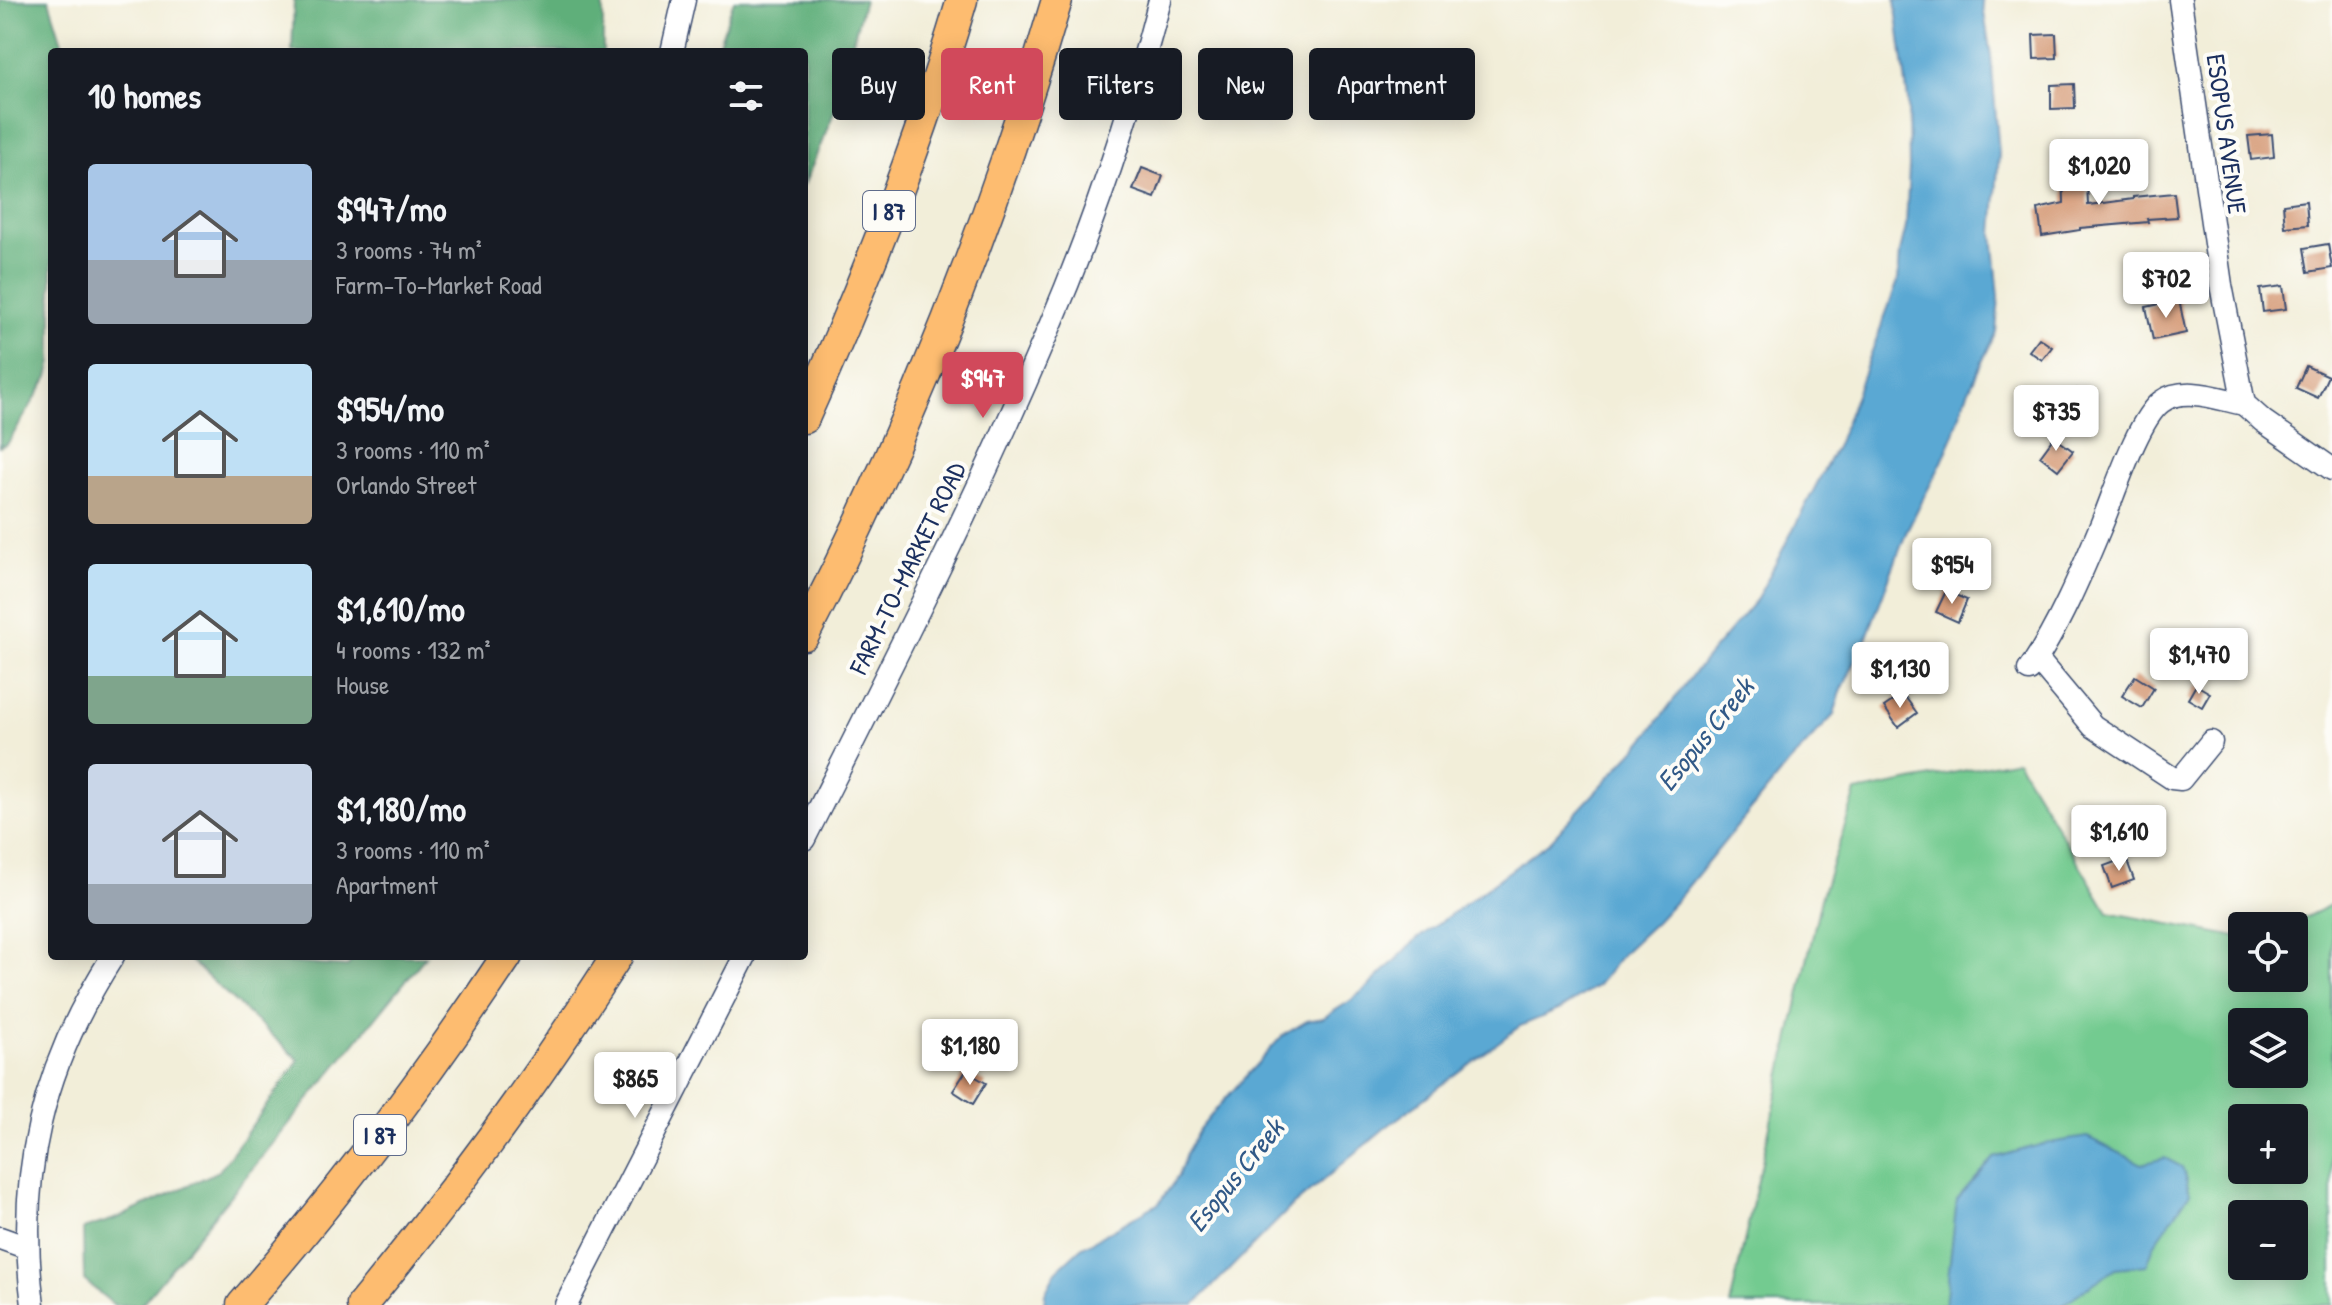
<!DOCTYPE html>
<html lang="en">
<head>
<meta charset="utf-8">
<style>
	:root { --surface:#171b24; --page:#242831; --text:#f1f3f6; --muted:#9ea1a6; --accent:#d1495b }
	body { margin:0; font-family:"Patrick Hand",sans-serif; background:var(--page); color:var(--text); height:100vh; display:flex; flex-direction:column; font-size:30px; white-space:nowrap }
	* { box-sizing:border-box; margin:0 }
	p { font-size:26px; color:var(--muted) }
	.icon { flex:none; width:44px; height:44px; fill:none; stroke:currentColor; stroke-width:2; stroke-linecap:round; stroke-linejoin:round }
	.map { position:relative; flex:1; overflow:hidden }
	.panel { position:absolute; left:48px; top:48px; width:760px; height:912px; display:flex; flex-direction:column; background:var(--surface); border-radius:8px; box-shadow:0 4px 20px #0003 }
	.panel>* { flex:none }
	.hud { position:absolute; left:832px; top:48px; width:760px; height:72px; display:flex; gap:16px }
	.tools { position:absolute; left:2228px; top:912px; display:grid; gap:16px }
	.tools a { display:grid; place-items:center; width:80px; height:80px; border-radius:8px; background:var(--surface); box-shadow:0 4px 20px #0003; font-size:40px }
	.price { position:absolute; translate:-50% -68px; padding:0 18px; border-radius:8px; background:#fff; color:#222; font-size:26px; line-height:52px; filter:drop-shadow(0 2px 4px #0008) }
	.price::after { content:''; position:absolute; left:50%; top:48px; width:24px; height:18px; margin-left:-12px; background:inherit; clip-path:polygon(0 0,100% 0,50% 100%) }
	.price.selected { background:var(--accent); color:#fff }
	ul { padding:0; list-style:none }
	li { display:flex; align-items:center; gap:24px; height:200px; padding:0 40px }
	li span { display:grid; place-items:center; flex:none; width:224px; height:160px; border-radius:8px; color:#555 }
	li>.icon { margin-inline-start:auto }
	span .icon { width:96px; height:96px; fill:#fffc; stroke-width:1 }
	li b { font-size:34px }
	h2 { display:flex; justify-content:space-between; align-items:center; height:96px; padding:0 40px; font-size:34px }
	.tag { padding:0 28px; border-radius:8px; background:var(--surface); box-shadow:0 4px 20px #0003; font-size:28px; line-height:72px }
	.tag.selected { background:var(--accent); color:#fff }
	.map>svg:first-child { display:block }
	.green { fill:#73cb90; stroke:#477d77; stroke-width:2; fill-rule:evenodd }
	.forest { fill:#5eaf7a; stroke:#3c6f6c; stroke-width:2 }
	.water { fill:#5aa8d3; stroke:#3a6c98; stroke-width:2 }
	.building { fill:#d39470 }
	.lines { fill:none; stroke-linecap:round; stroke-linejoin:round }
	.minor-casing { stroke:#3b4c70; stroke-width:25 }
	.highway-casing { stroke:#3b4c70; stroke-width:33 }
	.minor { stroke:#fff; stroke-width:22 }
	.highway { stroke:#fdbc6f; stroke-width:30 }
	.labels { text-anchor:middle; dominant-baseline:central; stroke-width:8; stroke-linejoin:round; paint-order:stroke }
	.shield { fill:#fdfcf7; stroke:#5f6c8c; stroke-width:2 }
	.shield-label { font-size:24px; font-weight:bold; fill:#1b2f5e }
	.street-label { font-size:26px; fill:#1b2f5e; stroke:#fdfcf7 }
	.water-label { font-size:28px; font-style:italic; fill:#315987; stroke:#fdfcf7 }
</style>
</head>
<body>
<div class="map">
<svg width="2332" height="1305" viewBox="0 0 2332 1305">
	<rect width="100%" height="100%" fill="#fdfcf7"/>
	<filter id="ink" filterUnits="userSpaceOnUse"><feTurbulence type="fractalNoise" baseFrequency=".0125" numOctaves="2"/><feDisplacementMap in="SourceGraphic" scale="16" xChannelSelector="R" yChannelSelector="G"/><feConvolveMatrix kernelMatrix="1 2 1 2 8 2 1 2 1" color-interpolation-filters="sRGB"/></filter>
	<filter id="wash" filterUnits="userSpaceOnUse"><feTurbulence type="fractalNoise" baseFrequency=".006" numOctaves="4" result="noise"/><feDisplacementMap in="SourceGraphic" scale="32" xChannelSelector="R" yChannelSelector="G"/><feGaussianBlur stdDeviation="1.8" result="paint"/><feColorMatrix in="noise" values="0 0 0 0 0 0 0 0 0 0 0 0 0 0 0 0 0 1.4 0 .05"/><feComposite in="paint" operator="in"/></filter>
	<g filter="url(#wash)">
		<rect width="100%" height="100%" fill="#f2eed9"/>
		<path class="green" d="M2017 760 2108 912 2242 938V978H2294V926H2288L2332 904V1305H1730L1821 898 1856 792ZM2242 1022H2294V1074H2242ZM2242 1118H2294V1170H2242ZM2242 1214H2294V1266H2242Z"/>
		<g class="forest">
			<path d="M0 0H49L65 52H52V362L48 377 8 443 0 447Z"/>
			<path d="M294 0H603V52H292Z"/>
			<path d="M734 0H864L833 115 804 185V52H716Z"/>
			<path d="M185 956H258L264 961 347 967 355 956H426L141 1305H114L84 1280 83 1229 118 1218 219 1171 299 1060Z"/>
		</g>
		<g class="water">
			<path d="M1895 0H1982L1991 56 1999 154 1993 234 1999 297 1996 332 1964 401 1954 434 1942 462 1908 528 1868 634 1840 694 1834 715 1789 763 1681 895 1657 921 1623 953 1598 985 1561 1009 1520 1026 1385 1128 1289 1209 1194 1305H1044L1045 1293 1056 1271 1081 1248 1159 1203 1178 1176 1186 1154 1199 1130 1218 1107 1282 1036 1307 1021 1323 1018 1350 1001 1370 985 1417 939 1548 843 1643 741 1692 675 1757 599 1837 445 1898 281 1900 252 1906 227 1909 167 1908 100Z"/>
			<path d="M2087 1137 2142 1164 2165 1158 2182 1167 2190 1193 2155 1243 2147 1265 2116 1268 2062 1305H1945L1957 1200 1994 1158 2043 1144Z"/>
		</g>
		<g id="blocks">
			<g class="building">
				<path d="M2056 34 2057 58 2034 59 2033 35Z"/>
				<path d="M2074 84 2075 108 2051 109V85Z"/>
				<path d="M2272 134 2274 157 2251 160 2248 136Z"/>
				<path d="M2063 163H2086L2088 205 2133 199V197L2174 193 2177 217 2147 219 2148 222 2080 228V230L2042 236 2038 209 2064 203Z"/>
				<path d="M1142 168 1163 176 1155 198 1133 190Z"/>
				<path d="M2306 201 2308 225 2285 227 2283 204Z"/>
				<path d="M2328 244 2332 268 2308 272 2304 248Z"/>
				<path d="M2283 286 2286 309 2263 312 2260 289Z"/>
				<path d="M2179 300 2186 333 2153 340 2146 307Z"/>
				<path d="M2039 338 2052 347 2042 360 2029 351Z"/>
				<path d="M2306 366 2328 376 2318 398 2296 388Z"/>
				<path d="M2077 389 2095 405 2079 422 2061 406Z"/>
				<path d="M2054 437 2073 451 2058 470 2040 456Z"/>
				<path d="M1946 591 1967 600 1958 622 1936 612Z"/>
				<path d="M2135 676 2154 688 2142 708 2122 696Z"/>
				<path d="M2196 685 2210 693 2202 707 2188 699Z"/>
				<path d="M1903 694 1917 713 1898 727 1884 707Z"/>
				<path d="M2126 858 2134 880 2112 888 2104 866Z"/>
				<path d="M966 1071 986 1083 973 1104 953 1091Z"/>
			</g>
		</g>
	</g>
	<g filter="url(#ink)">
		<use href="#blocks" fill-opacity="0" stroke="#3b4c70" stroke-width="2"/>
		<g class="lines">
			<g class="minor-casing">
				<g id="minor">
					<path d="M2180 0 2221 285 2244 404 2263 421 2332 469"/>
					<path d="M672 52 684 0"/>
					<path d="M2037 659 2093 726 2172 778 2181 779 2211 742"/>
					<path d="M2029 670C2057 630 2081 574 2100 528 2113 498 2137 420 2161 402 2184 385 2219 399 2244 404"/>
					<path d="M804 839C889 670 976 501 1050 326 1095 221 1131 111 1160 0"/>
					<path d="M0 1238 28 1248"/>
					<path d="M33 1305C16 1175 42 1066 113 956"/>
					<path d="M566 1305 745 956"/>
				</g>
			</g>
			<g class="highway-casing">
				<g id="highway">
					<path d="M804 418C865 283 920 143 962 0"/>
					<path d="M804 635C909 432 993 218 1057 0"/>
					<path d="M242 1305C338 1195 426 1078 507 956"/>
					<path d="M362 1305C454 1194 539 1077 617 956"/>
				</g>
			</g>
			<use href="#minor" class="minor"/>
			<use href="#highway" class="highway"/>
		</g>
	</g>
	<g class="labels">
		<g class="shield">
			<rect x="863" y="191" width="52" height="40" rx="6"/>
			<rect x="354" y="1115" width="52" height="40" rx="6"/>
		</g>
		<g class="shield-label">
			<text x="889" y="211">I 87</text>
			<text x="380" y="1135">I 87</text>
		</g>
		<g class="street-label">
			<text transform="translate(2227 134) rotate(82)">ESOPUS AVENUE</text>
			<text transform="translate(907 568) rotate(-64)">FARM-TO-MARKET ROAD</text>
		</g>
		<g class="water-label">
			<text transform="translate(1705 734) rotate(-51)">Esopus Creek</text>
			<text transform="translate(1235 1175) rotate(-51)">Esopus Creek</text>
		</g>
	</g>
</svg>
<div class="tools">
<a><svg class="icon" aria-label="locate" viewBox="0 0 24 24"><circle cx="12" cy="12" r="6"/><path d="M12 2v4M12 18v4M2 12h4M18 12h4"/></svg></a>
<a><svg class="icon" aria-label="layers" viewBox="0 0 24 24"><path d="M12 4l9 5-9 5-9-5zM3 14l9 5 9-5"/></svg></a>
<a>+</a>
<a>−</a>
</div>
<b class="price" style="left:2099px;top:207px">$1,020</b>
<b class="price" style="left:2166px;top:320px">$702</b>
<b class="price selected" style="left:983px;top:420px">$947</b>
<b class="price" style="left:2056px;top:453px">$735</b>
<b class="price" style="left:1952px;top:606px">$954</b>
<b class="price" style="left:2199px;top:696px">$1,470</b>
<b class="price" style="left:1900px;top:710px">$1,130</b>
<b class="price" style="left:2119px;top:873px">$1,610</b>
<b class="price" style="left:970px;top:1087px">$1,180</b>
<b class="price" style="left:635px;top:1120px">$865</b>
<div class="hud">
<a class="tag">Buy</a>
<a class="tag selected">Rent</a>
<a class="tag">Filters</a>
<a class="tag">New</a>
<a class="tag">Apartment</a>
</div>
<section class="panel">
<h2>10 homes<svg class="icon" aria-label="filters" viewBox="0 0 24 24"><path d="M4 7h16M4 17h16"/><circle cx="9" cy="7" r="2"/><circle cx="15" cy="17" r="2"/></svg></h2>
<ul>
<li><span style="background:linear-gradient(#a9c7e8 60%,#9aa5b1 0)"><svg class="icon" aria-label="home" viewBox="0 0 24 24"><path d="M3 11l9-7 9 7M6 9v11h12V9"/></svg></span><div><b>$947/mo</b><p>3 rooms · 74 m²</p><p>Farm-To-Market Road</p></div></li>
<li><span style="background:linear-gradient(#bfe0f5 70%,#b9a48a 0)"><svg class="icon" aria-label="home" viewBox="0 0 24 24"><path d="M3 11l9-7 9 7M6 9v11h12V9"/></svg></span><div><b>$954/mo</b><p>3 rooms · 110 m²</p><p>Orlando Street</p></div></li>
<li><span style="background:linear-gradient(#bfe0f5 70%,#7fa58c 0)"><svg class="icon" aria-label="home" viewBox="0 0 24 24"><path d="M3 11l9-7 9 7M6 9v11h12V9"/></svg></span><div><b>$1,610/mo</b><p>4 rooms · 132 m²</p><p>House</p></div></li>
<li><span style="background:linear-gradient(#c9d6e8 75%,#9aa5b1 0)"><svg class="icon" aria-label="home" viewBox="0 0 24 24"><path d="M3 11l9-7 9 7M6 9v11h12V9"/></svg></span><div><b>$1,180/mo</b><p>3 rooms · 110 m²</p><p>Apartment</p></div></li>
</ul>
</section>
</div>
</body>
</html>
